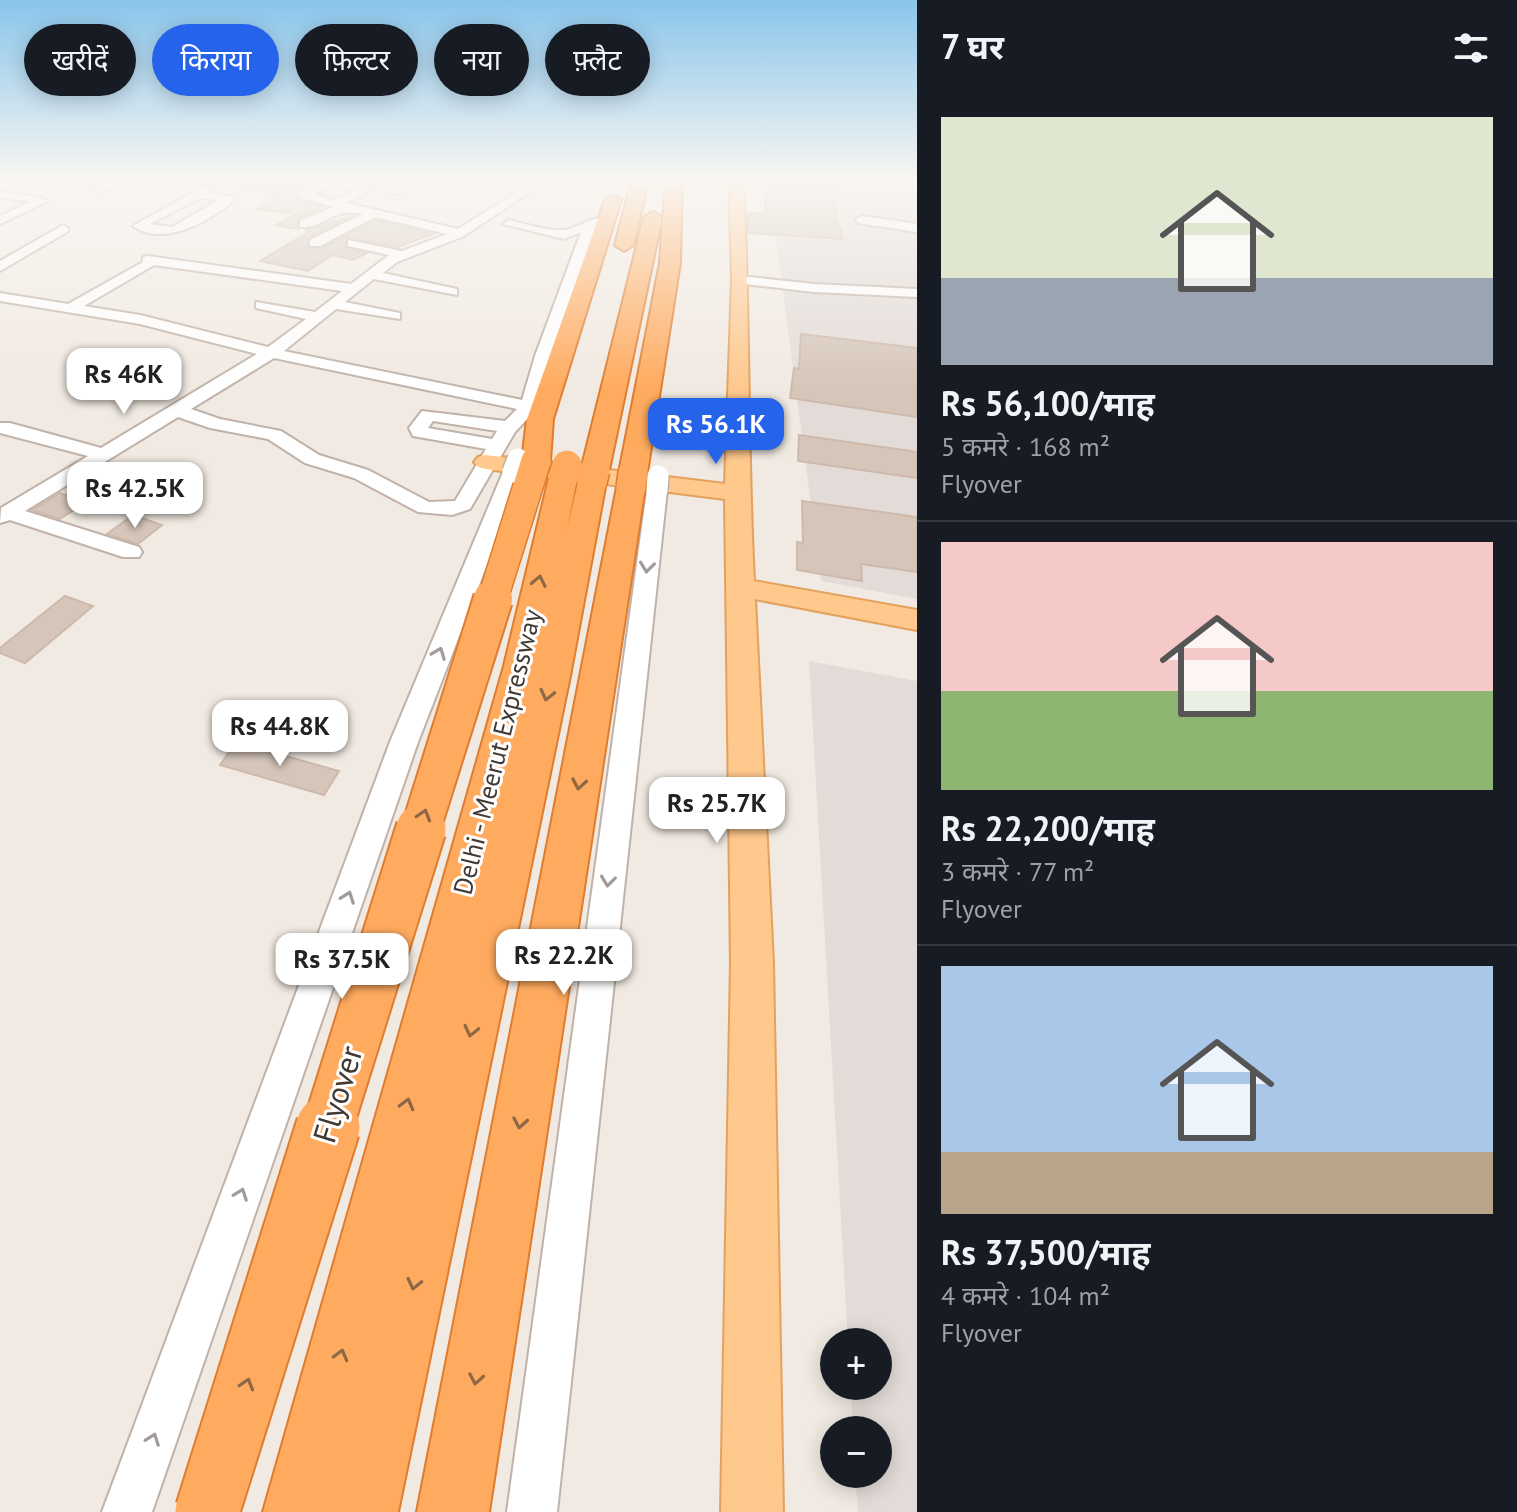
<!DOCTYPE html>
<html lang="hi">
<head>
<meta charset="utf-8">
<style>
	:root { --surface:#171b24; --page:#242831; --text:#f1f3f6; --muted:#9ea1a6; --line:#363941; --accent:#2563eb }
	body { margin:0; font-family:"PT Sans","Noto Sans Devanagari",sans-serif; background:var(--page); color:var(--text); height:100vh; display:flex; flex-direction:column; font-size:30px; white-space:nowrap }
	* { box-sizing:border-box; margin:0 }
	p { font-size:26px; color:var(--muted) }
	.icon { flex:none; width:44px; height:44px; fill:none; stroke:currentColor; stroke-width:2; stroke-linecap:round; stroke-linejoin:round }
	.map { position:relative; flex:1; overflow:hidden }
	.drawer { display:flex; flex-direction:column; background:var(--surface); width:600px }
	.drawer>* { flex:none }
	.guide { position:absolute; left:24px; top:24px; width:760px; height:72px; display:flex; gap:16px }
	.buttons { position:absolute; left:820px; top:1328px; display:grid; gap:16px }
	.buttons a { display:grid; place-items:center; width:72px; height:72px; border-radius:50%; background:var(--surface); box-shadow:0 4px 20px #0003; font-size:40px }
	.price { position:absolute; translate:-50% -68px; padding:0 18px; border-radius:16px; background:#fff; color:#222; font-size:26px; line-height:52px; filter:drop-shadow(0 2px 4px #0008) }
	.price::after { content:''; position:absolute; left:50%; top:48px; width:24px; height:18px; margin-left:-12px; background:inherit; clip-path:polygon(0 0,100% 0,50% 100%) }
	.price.selected { background:var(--accent); color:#fff }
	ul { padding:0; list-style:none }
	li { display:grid; align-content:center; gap:16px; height:424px; padding:0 24px }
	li+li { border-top:2px solid var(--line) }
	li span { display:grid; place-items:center; height:248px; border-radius:0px; color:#555 }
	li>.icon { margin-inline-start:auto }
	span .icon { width:144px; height:144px; fill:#fffc; stroke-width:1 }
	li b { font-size:34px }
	h2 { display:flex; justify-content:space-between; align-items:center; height:96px; padding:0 24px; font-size:34px }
	.chip { padding:0 28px; border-radius:36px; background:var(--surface); box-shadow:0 4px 20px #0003; font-size:28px; line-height:72px }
	.chip.selected { background:var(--accent); color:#fff }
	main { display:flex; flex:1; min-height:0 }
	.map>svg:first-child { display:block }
	.industrial { fill:#e3dbd7 }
	.building { fill:#d6c6ba; stroke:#ceb9ab; stroke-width:2 }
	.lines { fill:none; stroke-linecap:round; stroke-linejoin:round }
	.minor-casing { stroke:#c0b2a8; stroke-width:4 }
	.major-casing { stroke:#e4a15d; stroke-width:4 }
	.highway-casing { stroke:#df7c2f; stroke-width:4 }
	.minor { fill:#fff; fill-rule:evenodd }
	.major { fill:#ffc88d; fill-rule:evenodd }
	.highway { fill:#ffab5f; fill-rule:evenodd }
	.minor-bridge-casing { stroke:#c0b2a8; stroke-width:24; stroke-linecap:butt }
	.highway-bridge-far3-casing { stroke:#df7c2f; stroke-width:32; stroke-linecap:butt }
	.highway-bridge-far2-casing { stroke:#df7c2f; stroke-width:42; stroke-linecap:butt }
	.highway-bridge-far1-casing { stroke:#df7c2f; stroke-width:53; stroke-linecap:butt }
	.highway-bridge-casing { stroke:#df7c2f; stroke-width:67; stroke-linecap:butt }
	.minor-bridge { stroke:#fff; stroke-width:21 }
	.highway-bridge-far3 { stroke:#ffab5f; stroke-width:29 }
	.highway-bridge-far2 { stroke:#ffab5f; stroke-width:38 }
	.highway-bridge-far1 { stroke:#ffab5f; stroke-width:49 }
	.highway-bridge { stroke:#ffab5f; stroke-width:63 }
	.oneway { stroke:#a19c99 }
	.oneway2 { stroke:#8e6745 }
	.labels { text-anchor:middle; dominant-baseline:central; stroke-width:6; stroke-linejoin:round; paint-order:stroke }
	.street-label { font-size:26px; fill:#433933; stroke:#fff }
	.near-street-label { font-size:32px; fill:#433933; stroke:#fff }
</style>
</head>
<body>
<main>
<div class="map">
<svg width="917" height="1512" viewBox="0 0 917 1512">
	<rect width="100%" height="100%" fill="#f1eae2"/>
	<g class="industrial">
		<path d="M768 177H917V599L821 581Z"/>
		<path d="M809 661 917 681V1512H858L855 1474H878V1430H853L850 1386H878V1342H848Z"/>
	</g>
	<g class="building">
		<path d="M236 177H328L297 193 299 200 324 207 299 218 298 229 276 225 296 214 256 209 277 196 272 195 276 193 235 187Z"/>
		<path d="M765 177H832L837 203H834L836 217 843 239 748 233V213L765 214Z"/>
		<path d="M353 216 309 237 308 248 321 249 375 220 433 234 398 247 346 238V248L367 253 353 260 333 255 308 271 260 261 310 231 305 230Z"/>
		<path d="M801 334 917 348V417L790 398 794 368 799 369Z"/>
		<path d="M799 435 917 452V478L798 461Z"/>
		<path d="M60 493 86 502 60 519 32 510Z"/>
		<path d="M802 501 917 517V572L861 564 862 581 797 570V542L803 543Z"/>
		<path d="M133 515 162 525 138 544 107 534Z"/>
		<path d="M65 596 93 606 25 663 0 653V648Z"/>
		<path d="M236 742 339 771 324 795 220 765Z"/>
	</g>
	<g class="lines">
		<g class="minor-casing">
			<g id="minor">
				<path d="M118 177H132L101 192 91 190Z"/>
				<path d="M335 177H349L345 180 373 189 347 203 458 229 540 177H552L464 236 397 262 383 273 457 289V295L374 279 345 302 400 313V319L336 309 284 351 522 400 535 356 581 232 564 239 503 224 509 220C525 224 544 230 560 230 580 231 594 209 614 222L596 226 551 356 539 403 551 409 542 414 533 413 515 432 470 509 452 515 418 512 354 478 305 463 268 439 210 428 178 417 25 511 139 547 142 552 139 557H123L10 520 0 523 1 508 88 456 0 433V423H10L101 448 257 354 140 324 0 301V293L68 304 143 262V257L148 256 351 284 389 255 348 246V240L402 251 447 234 375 217 320 246H310V240L363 214C332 207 324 229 300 227V221L333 207 300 197V193ZM336 185 356 190 333 200 314 194ZM154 265 342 291 315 312 256 302V308L306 319 268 347 140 315 84 306ZM274 358 517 409 505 421 422 411 409 428 413 436 486 449 455 501 429 502 368 470 319 455 281 431 220 419 191 409ZM433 421 497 431 492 439 428 428Z"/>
				<path d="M414 177H427L399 194 389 192Z"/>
				<path d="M202 187H210L209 192 237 198C212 220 165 248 133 226ZM200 198 219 200 172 227 150 224Z"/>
				<path d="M0 191 42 198 48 201 0 224V216L29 202 0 197Z"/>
				<path d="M862 216 917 224V232L858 223 856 220Z"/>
				<path d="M63 225 69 229 67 232 0 271V261Z"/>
				<path d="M740 276 814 284 917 289V297L814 292 735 283V277Z"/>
				<path d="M513 466 523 472 418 742 152 1512H102L390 742 503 472Z"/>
				<path d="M657 484 667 490 557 1512H507L647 490Z"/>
			</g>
		</g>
		<g class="major-casing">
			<path id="major" d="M729 177H743C750 312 747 446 754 581L917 610V630L755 599 773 963 783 1512H721L731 963 725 499 486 469 478 467 474 462 478 457 486 455 725 484 732 280Z"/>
		</g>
		<g class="highway-casing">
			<g id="highway">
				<path d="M633 177H649L633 245 624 251 615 245Z"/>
				<path d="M666 177H682L680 263 647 473 638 480 645 487 489 1512H417L617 487 626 480 619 473 660 263Z"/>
				<path d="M613 195 621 200 553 419 550 461 546 467 536 469 526 467 522 461 527 419 605 200Z"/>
				<path d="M653 212 662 217 609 470 602 477 606 482 570 676 398 1512H263L504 666 549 478 553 472 563 470 573 472 577 478 567 530 578 482 585 475 581 470 644 217Z"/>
			</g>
		</g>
		<use href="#minor" class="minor"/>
		<use href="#major" class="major"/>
		<use href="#highway" class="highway"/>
		<g class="minor-bridge-casing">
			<g id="minor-bridge">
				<path d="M513 472 518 459"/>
				<path d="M657 490 658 476"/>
			</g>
		</g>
		<g class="highway-bridge-far3-casing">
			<g id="highway-bridge-far3">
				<path d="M563 478 567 465"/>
				<path d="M592 482 595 470"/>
				<path d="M631 487 633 473"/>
				<path d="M492 601 536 461"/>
			</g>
		</g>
		<g class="highway-bridge-far2-casing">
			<path id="highway-bridge-far2" d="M420 831 493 599"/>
		</g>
		<g class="highway-bridge-far1-casing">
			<path id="highway-bridge-far1" d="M327 1129 421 829"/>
		</g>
		<g class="highway-bridge-casing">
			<path id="highway-bridge" d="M207 1512 328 1127"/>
		</g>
		<use href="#minor-bridge" class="minor-bridge"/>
		<use href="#highway-bridge-far3" class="highway-bridge-far3"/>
		<use href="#highway-bridge-far2" class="highway-bridge-far2"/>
		<use href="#highway-bridge-far1" class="highway-bridge-far1"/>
		<use href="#highway-bridge" class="highway-bridge"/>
	</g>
	<defs><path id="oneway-chevron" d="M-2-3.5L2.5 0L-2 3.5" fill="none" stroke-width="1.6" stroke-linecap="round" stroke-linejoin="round" transform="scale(2)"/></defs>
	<g class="oneway">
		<use href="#oneway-chevron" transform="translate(647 567) rotate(97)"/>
		<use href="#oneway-chevron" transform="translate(439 653) rotate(-69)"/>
		<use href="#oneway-chevron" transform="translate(608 881) rotate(97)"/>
		<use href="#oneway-chevron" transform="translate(348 897) rotate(-70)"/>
		<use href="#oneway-chevron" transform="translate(241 1194) rotate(-70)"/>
		<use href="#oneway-chevron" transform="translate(153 1439) rotate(-70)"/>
	</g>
	<g class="oneway2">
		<use href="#oneway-chevron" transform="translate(539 581) rotate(-78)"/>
		<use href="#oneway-chevron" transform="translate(547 695) rotate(103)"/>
		<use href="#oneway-chevron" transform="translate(579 784) rotate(100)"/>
		<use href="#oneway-chevron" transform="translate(424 815) rotate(-73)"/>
		<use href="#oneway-chevron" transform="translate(471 1031) rotate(103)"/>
		<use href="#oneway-chevron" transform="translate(407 1104) rotate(-75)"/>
		<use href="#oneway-chevron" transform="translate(520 1123) rotate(100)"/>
		<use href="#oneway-chevron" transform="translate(414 1284) rotate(103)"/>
		<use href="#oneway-chevron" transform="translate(341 1355) rotate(-75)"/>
		<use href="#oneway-chevron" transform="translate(476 1379) rotate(100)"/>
		<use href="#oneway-chevron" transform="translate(247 1384) rotate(-73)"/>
	</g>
	<linearGradient id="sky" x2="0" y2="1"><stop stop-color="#89c5eb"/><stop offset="0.46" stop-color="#f9f6f2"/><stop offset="1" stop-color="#f9f6f2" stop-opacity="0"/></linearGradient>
	<rect width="917" height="389" fill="url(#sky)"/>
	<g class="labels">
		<g class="street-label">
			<text transform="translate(497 752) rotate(-76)">Delhi - Meerut Expressway</text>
		</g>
		<g class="near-street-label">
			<text transform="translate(337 1094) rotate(-73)">Flyover</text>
		</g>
	</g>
</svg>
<div class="buttons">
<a>+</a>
<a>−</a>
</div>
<b class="price" style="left:124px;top:416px">Rs 46K</b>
<b class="price selected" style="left:716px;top:466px">Rs 56.1K</b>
<b class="price" style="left:135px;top:530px">Rs 42.5K</b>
<b class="price" style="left:280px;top:768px">Rs 44.8K</b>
<b class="price" style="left:717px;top:845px">Rs 25.7K</b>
<b class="price" style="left:564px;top:997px">Rs 22.2K</b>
<b class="price" style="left:342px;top:1001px">Rs 37.5K</b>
<div class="guide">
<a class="chip">खरीदें</a>
<a class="chip selected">किराया</a>
<a class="chip">फ़िल्टर</a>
<a class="chip">नया</a>
<a class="chip">फ़्लैट</a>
</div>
</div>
<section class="drawer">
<h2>7 घर<svg class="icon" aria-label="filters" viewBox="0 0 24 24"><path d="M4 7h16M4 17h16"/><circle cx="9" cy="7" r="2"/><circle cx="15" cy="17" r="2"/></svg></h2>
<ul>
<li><span style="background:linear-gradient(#dfe7d0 65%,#9aa5b1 0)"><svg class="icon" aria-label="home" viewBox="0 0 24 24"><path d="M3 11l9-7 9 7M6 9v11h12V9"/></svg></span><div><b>Rs 56,100/माह</b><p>5 कमरे · 168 m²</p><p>Flyover</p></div></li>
<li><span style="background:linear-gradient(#f6c9c9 60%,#8fb573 0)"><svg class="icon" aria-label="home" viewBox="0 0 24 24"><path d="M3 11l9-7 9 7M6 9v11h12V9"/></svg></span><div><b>Rs 22,200/माह</b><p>3 कमरे · 77 m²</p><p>Flyover</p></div></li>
<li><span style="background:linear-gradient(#a9c7e8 75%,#b9a48a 0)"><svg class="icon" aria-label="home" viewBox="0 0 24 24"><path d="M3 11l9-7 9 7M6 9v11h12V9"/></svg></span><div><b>Rs 37,500/माह</b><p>4 कमरे · 104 m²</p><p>Flyover</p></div></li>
</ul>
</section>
</main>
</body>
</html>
